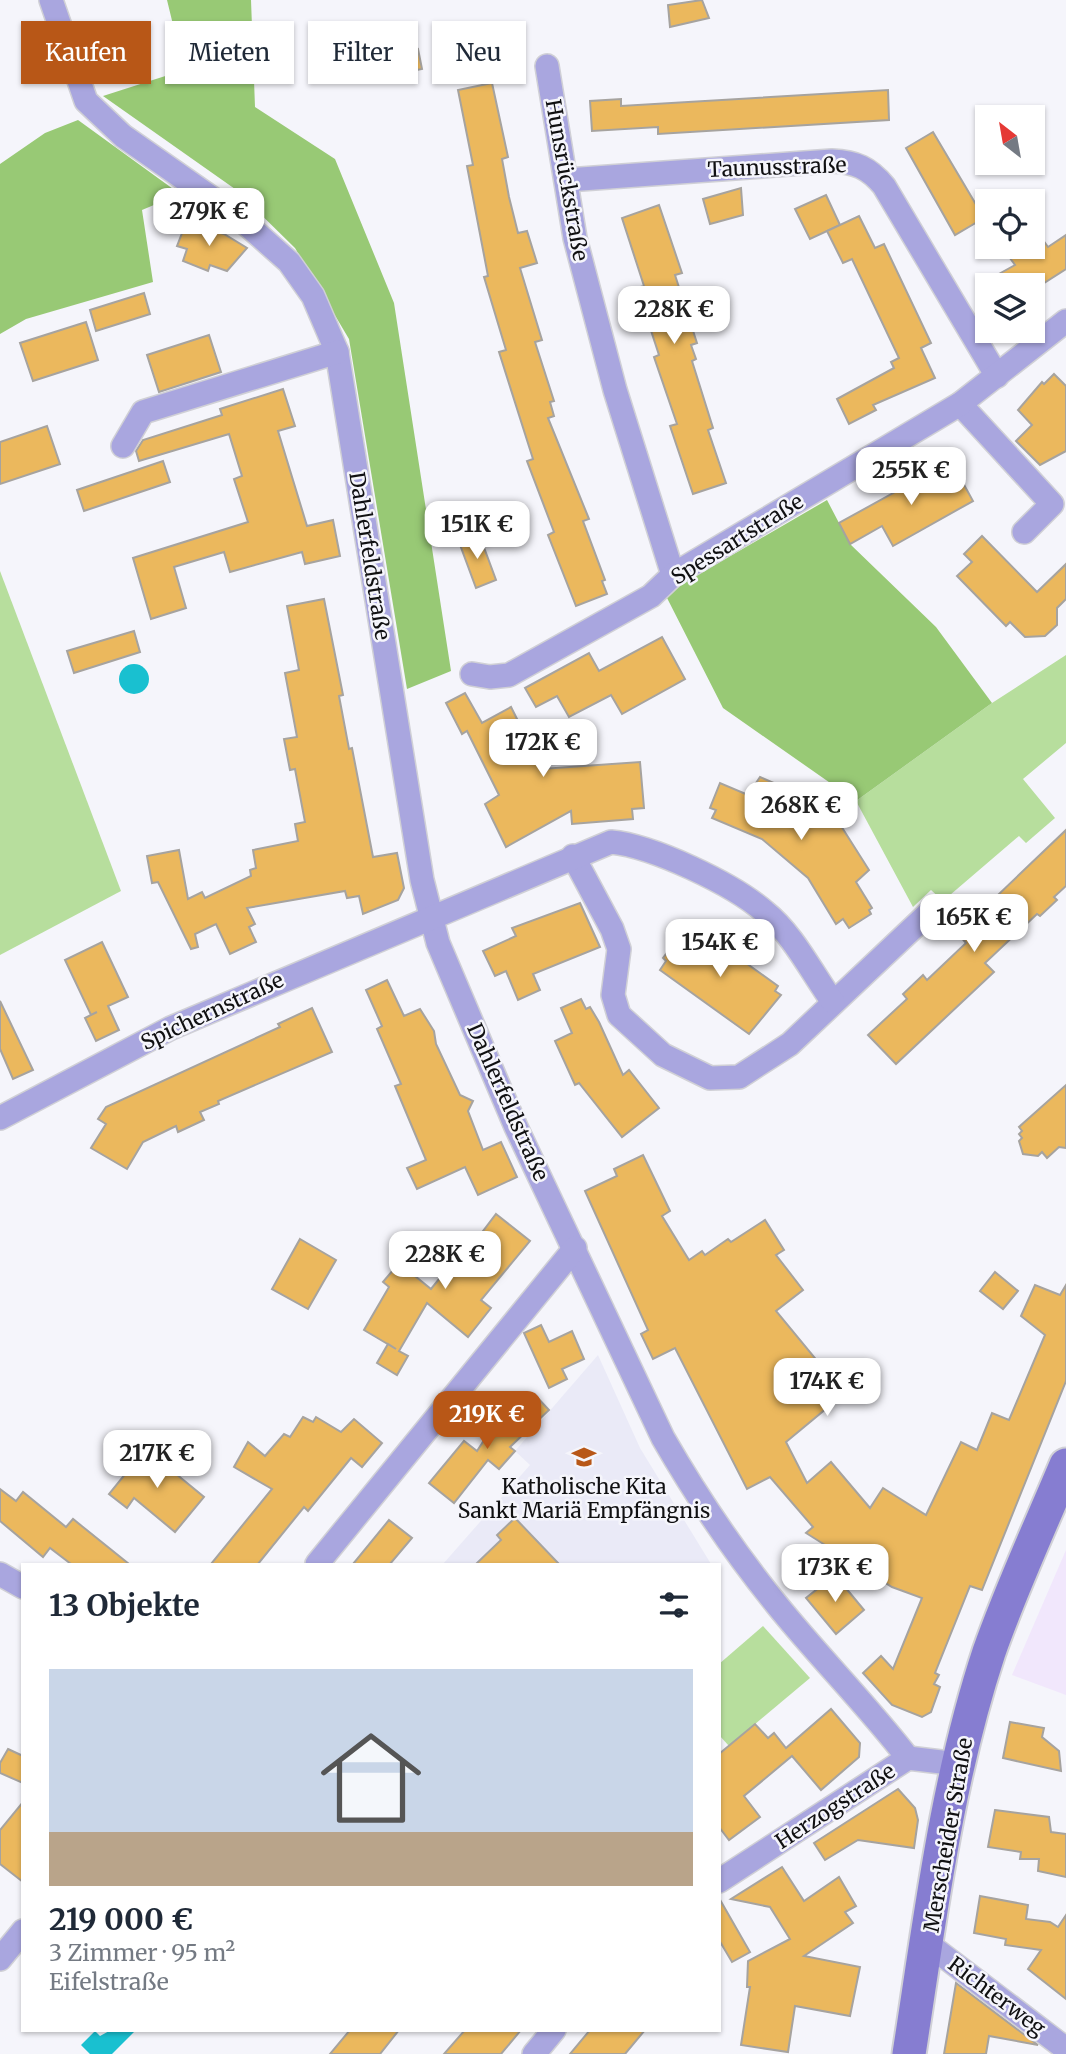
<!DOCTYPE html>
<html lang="de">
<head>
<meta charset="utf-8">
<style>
	:root { --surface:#fff; --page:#f2f2f3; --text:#1f2937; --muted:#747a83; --accent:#b85717 }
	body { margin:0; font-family:Merriweather,serif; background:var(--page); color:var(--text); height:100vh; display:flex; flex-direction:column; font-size:26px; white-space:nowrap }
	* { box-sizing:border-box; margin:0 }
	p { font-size:23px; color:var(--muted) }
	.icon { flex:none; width:38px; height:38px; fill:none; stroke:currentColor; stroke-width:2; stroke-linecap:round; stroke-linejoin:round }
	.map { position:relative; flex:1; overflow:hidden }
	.side { position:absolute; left:21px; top:1563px; width:700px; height:469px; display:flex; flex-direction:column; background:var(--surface); border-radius:0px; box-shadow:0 2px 5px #0004 }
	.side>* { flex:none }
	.guide { position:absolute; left:21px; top:21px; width:700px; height:63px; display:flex; gap:14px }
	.needle { width:46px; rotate:329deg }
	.buttons { position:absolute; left:975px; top:105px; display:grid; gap:14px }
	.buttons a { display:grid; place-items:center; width:70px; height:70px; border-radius:0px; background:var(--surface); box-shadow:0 2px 5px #0004; font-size:35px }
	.price { position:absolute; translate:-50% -60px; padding:0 16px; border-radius:14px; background:#fff; color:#222; font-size:23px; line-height:46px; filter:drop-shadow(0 2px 4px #0008) }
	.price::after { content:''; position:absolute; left:50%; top:42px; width:21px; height:16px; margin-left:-10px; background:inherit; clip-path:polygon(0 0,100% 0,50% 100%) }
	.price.on { background:var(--accent); color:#fff }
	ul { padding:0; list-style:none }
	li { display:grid; align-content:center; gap:14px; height:371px; padding:0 28px }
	li span { display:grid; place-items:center; height:217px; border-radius:0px; color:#555 }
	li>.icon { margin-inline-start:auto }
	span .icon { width:126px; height:126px; fill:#fffc; stroke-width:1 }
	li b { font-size:30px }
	h2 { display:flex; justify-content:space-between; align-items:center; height:84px; padding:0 28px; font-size:30px }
	.pill { padding:0 24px; border-radius:0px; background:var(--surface); box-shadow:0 2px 5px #0004; font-size:24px; line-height:63px }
	.pill.on { background:var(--accent); color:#fff }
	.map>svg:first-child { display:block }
	.commercial { fill:#f1e7fc }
	.built { fill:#eaeaf7 }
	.green { fill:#b7de9d }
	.forest { fill:#98c975 }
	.water { fill:#19c0d0 }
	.building { fill:#ebb85d; stroke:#a6a39f; stroke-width:2 }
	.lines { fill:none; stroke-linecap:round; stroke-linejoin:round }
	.minor-casing { stroke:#d0d0d6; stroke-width:26 }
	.secondary-casing { stroke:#d0d0d6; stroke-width:37 }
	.minor { stroke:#a9a6df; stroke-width:23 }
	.secondary { stroke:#867dd1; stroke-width:33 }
	.labels { text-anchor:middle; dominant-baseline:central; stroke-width:5; stroke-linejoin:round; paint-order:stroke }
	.street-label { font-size:21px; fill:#101012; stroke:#f5f5fb }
	.poi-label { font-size:21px; fill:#101012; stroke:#f5f5fb }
</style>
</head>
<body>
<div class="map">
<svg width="1066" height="2054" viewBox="0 0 1066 2054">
	<rect width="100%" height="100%" fill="#f5f5fb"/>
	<path class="commercial" d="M1066 1550V1695L1012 1675Z"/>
	<path class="built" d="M598 1355 640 1448 711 1564H443L530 1465 515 1451Z"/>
	<g class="green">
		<path d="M0 571 121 891 0 955Z"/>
		<path d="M1066 655V743L1023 779 1055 818 1026 843 1019 836 943 901 931 890 913 907 856 801 992 703Z"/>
		<path d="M763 1626 810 1678 729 1746 719 1735V1664Z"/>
	</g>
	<g class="forest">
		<path d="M167 0H251L255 107 335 159 394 303 451 671 407 689 349 339 295 248 235 189 103 96 184 70Z"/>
		<path d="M78 120 180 194 142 210 153 282 26 319 0 334V164L45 133Z"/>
		<path d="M827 500 850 544 936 627 992 703 856 801 723 708 665 594Z"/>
	</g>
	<g class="water">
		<circle cx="134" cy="679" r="15"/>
		<path d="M111 2030H136L112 2054H90L81 2045 95 2031 100 2036Z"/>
	</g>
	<g class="building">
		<path d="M702 0 709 18 670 27 668 5Z"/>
		<path d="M105 35 112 55H122L127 69 97 82 83 42Z"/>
		<path d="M418 49 422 69 401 73 397 54Z"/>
		<path d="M492 83 508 157 502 159 509 197 518 233 527 231 537 263 520 268 542 340 535 342 554 401 550 402 554 416 548 418 589 519 583 521 605 580 602 581 607 594 576 606 548 535 554 532 527 461 533 459 499 352 506 350 484 277 488 276 467 166 473 165 458 90Z"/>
		<path d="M888 90 889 120 658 134V127L592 131 590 101 621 99V106Z"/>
		<path d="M933 132 984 218 955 235 906 148Z"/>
		<path d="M741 188 743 215 710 224 703 199Z"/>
		<path d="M826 195 840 225 810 239 795 209Z"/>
		<path d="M659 205 682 273 675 275 697 343 691 345 696 359 692 361 713 428 708 430 726 483 693 494 670 426 677 424 654 357 659 355 637 288 644 286 622 218Z"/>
		<path d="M859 216 875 248 884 244 931 343 921 348 935 378 873 405 876 410 849 424 837 399 894 368 891 362 899 358 852 259 843 263 827 231Z"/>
		<path d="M186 223 224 234 247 248 227 271 210 265 208 271 183 261 187 249 177 246Z"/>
		<path d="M1038 233 1048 247 1066 235V269L1041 285H979L1015 265 1007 254 1018 247H1032V236Z"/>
		<path d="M144 293 150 314 96 331 90 310Z"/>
		<path d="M86 322 98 360 33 381 20 343Z"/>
		<path d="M209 335 221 372 159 392 147 355Z"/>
		<path d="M1054 374 1066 386V451L1040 465 1016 441 1032 425 1018 410 1042 382 1044 384Z"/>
		<path d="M283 389 295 426 278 431 307 526 333 520 340 556 305 564 302 552 230 572 224 552 174 567 186 608 151 619 133 558 248 522 234 479 242 476 229 434 139 461 136 451 143 440 222 415 220 409Z"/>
		<path d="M47 426 60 464 0 484V442Z"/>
		<path d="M163 461 170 482 84 511 77 490Z"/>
		<path d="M951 461 973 501 893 546 882 526 850 544 839 523Z"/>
		<path d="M479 534 496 580 476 588 459 542Z"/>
		<path d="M982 536 1037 592 1066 564V599L1057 608V625L1045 636 1025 637 1010 622 1006 626 957 576 972 562 964 554Z"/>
		<path d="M324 599 343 695 339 696 349 749 352 748 373 857 397 853 404 888 398 900 363 914 359 896 347 898 345 891 247 908 255 924 249 927 256 942 230 954 216 924 195 934 198 947 191 949 158 882 152 883 147 856 179 850 188 899 202 892 205 898 251 876 250 870 256 868 253 850 298 841 295 824 305 822 295 769 290 770 284 739 297 737 285 673 299 670 287 606Z"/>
		<path d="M134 631 140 652 74 673 67 651Z"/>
		<path d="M662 637 685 679 622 714 611 695 569 717 557 696 536 707 525 688 589 653 599 671Z"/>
		<path d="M465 693 482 723 511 707 542 769 640 762 644 808 632 809 633 819 572 824 571 811 506 847 485 804 499 795 467 731 462 734 446 703Z"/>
		<path d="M760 777 829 807 869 870 856 882 872 908 869 910 871 914 849 928 843 919 836 924 808 878 762 839 712 818 716 810 710 808 720 783 748 795Z"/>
		<path d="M1066 830V886L1054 897 1057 900 1040 916 1037 914 985 963 994 972 896 1064 868 1035 907 999 903 994 923 975 927 980 966 943 961 937 982 919 978 914Z"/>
		<path d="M580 903 600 947 533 974 540 990 518 1000 506 971 495 976 483 951 516 936 512 928Z"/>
		<path d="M696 927 778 986 775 991 781 995 749 1034 660 970 666 961 663 958 686 928 692 932Z"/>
		<path d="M102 942 128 997 108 1006 119 1030 96 1041 85 1018 97 1012 91 1015 65 960Z"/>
		<path d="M387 980 404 1016 420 1009 434 1031 436 1044 460 1095 473 1101 468 1111 483 1150 501 1142 517 1177 478 1195 465 1167 417 1189 407 1168 426 1160 395 1086 401 1084 377 1029 382 1026 366 990Z"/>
		<path d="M581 999 586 1009 590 1007 599 1022 623 1075 629 1070 659 1108 622 1137 579 1083 575 1085 555 1041 572 1033 561 1008Z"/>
		<path d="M0 1001 33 1070 13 1079 0 1049Z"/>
		<path d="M312 1008 332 1052 218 1101 219 1104 200 1112 204 1120 178 1132 176 1126 143 1142 127 1169 91 1148 106 1124 98 1119 106 1107 280 1027 278 1024Z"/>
		<path d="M1066 1085V1148L1059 1147 1047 1158 1042 1152 1038 1156 1023 1154 1019 1141 1022 1138 1019 1134 1022 1131 1019 1127Z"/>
		<path d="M643 1155 670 1211 662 1216 689 1260 702 1251 705 1255 728 1239 731 1242 765 1220 784 1250 776 1255 803 1290 776 1311 824 1369 819 1373 839 1398 786 1442 807 1483 831 1462 870 1508 883 1488 926 1515 961 1442 977 1450 992 1413 1009 1420 1045 1335 1021 1316 1035 1285 1060 1295 1066 1285V1381L982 1590 970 1586 935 1673 939 1675 934 1684 940 1687 931 1712 922 1717 892 1705 863 1673 881 1656 893 1669 922 1598 892 1587 806 1533 813 1527 770 1477 747 1489 675 1348 653 1359 641 1334 648 1330 585 1191 617 1176 614 1169Z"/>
		<path d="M496 1214 530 1241 481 1300 491 1308 468 1337 427 1303 399 1351 408 1356 397 1375 377 1363 388 1344 396 1349 364 1330 389 1287 383 1282 399 1263 431 1289 460 1253 464 1256Z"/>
		<path d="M300 1239 336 1260 308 1309 272 1289Z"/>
		<path d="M995 1272 1018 1291 1003 1309 980 1291Z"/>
		<path d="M541 1325 549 1342 572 1331 584 1359 562 1369 567 1379 549 1388 524 1333Z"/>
		<path d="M534 1394 549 1410 510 1447 515 1451 499 1469 488 1460 454 1503 429 1483 464 1441 477 1451 490 1431 494 1434Z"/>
		<path d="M303 1417 313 1422 316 1417 341 1432 354 1419 382 1443 362 1467 351 1458 308 1511 304 1507 258 1564H211L272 1489 234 1467 248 1442 265 1456 284 1434 290 1437Z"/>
		<path d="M142 1446 204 1497 175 1532 134 1498 127 1508 109 1494 131 1467 128 1465Z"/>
		<path d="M0 1489 16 1501 23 1492 66 1527 73 1519 129 1564H71L50 1548 43 1557 0 1521Z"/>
		<path d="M515 1518 559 1564H476L501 1540 497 1535Z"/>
		<path d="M389 1520 412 1538 390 1564H353Z"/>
		<path d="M835 1575 864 1610 836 1634 806 1598Z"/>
		<path d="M831 1709 860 1743 859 1757 821 1790 792 1756 744 1796 760 1817 729 1840 719 1827V1754L755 1724 768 1738 774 1733 786 1748Z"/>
		<path d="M1010 1722 1044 1728 1042 1737 1059 1751 1061 1771 1003 1758Z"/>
		<path d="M8 1749 23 1756V1783L0 1773V1763Z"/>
		<path d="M898 1789 915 1808 918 1820 914 1848 858 1840 825 1860 814 1843Z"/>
		<path d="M23 1802V1882L0 1864V1830Z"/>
		<path d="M995 1810 1049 1817 1051 1832 1066 1834V1877L1038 1871 1039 1859H1020L1021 1852 988 1847Z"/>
		<path d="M782 1867 804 1901 839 1877 856 1906 845 1912 853 1923 804 1956 860 1967 850 2016 795 2006 788 2052 741 2045 750 1987H747L748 1961 790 1939 770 1907 731 1899Z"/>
		<path d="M980 1896 1028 1905 1026 1919 1050 1922 1058 1927 1066 1915V1999L1028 1969 1041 1950 1005 1945 1006 1939 974 1933Z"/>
		<path d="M719 1898 750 1952 732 1962 719 1940Z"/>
		<path d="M956 1983 1038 2045 989 2036 986 2054H944Z"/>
		<path d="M350 2030H399L380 2054H330Z"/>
		<path d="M465 2030H521L501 2054H444Z"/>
		<path d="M590 2030H645L625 2054H570Z"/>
	</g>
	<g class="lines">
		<g class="minor-casing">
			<g id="minor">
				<path d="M51 0 86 101 123 136 236 215 289 262 313 296 337 352 422 880 438 943 516 1127 663 1438C697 1497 734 1552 777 1605 819 1657 867 1705 908 1758"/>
				<path d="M547 66 575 238 615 390 673 575"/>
				<path d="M567 180 832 161C856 162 869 168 884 186L997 376"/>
				<path d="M960 404 1052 504 1024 532"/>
				<path d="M123 446 143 412 337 352"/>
				<path d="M472 674 490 677 509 675 651 596 673 575 960 404 1066 321"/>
				<path d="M573 856 612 929 619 949 613 995 619 1015 663 1055 710 1078 739 1077 790 1044 932 910"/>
				<path d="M0 1118 171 1028 611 842C653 846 733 884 765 912 793 934 812 973 833 1002"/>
				<path d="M317 1564 575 1248"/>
				<path d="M0 1574 23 1587"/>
				<path d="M719 1881 908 1758 958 1764"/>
				<path d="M928 1944 1066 2049"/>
				<path d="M0 1959 23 1931"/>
				<path d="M534 2054 554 2030"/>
			</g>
		</g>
		<g class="secondary-casing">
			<path id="secondary" d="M909 2054C930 1920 946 1782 989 1652 1011 1589 1040 1527 1066 1465"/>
		</g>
		<use href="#minor" class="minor"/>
		<use href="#secondary" class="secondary"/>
	</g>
	<defs>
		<g id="school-bare" transform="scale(1.89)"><path d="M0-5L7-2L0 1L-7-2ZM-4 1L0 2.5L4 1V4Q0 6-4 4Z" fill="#b85717" stroke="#f5f5fb" stroke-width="2.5" paint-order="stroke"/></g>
	</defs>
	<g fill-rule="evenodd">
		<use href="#school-bare" x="584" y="1457"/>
	</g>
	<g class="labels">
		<g class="street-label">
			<text transform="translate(777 167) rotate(-2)">Taunusstraße</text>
			<text transform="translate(567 180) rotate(80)">Hunsrückstraße</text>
			<text transform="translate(737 539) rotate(-32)">Spessartstraße</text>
			<text transform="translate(370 556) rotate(81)">Dahlerfeldstraße</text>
			<text transform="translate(212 1011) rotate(-25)">Spichernstraße</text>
			<text transform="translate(508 1102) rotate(66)">Dahlerfeldstraße</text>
			<text transform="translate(835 1806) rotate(-33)">Herzogstraße</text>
			<text transform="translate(948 1835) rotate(-80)">Merscheider Straße</text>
			<text transform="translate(997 1996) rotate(37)">Richterweg</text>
		</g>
		<g class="poi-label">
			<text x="584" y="1486">Katholische Kita<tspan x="584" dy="24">Sankt Mariä Empfängnis</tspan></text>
		</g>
	</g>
</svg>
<div class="buttons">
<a><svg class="needle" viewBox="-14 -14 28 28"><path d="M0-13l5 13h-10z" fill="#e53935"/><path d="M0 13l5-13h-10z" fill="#747a83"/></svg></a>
<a><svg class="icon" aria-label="locate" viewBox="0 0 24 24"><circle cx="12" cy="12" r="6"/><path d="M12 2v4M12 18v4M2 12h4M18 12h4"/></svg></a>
<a><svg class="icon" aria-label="layers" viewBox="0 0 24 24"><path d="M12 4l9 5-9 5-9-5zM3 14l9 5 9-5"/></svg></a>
</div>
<b class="price" style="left:209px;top:248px">279K €</b>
<b class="price" style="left:674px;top:346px">228K €</b>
<b class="price" style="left:911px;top:507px">255K €</b>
<b class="price" style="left:477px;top:561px">151K €</b>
<b class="price" style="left:543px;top:779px">172K €</b>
<b class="price" style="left:801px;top:842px">268K €</b>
<b class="price" style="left:974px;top:954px">165K €</b>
<b class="price" style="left:720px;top:979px">154K €</b>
<b class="price" style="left:445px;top:1291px">228K €</b>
<b class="price" style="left:827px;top:1418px">174K €</b>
<b class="price on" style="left:487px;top:1451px">219K €</b>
<b class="price" style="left:157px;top:1490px">217K €</b>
<b class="price" style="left:835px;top:1604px">173K €</b>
<div class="guide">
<a class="pill on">Kaufen</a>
<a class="pill">Mieten</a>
<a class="pill">Filter</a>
<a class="pill">Neu</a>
</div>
<section class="side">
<h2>13 Objekte<svg class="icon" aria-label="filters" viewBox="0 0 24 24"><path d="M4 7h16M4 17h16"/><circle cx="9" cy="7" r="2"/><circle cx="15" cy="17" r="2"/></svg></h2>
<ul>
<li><span style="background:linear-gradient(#c9d6e8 75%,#b9a48a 0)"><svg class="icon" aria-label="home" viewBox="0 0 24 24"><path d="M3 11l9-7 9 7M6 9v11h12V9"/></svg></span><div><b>219 000 €</b><p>3 Zimmer · 95 m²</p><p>Eifelstraße</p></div></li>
</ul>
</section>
</div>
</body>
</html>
